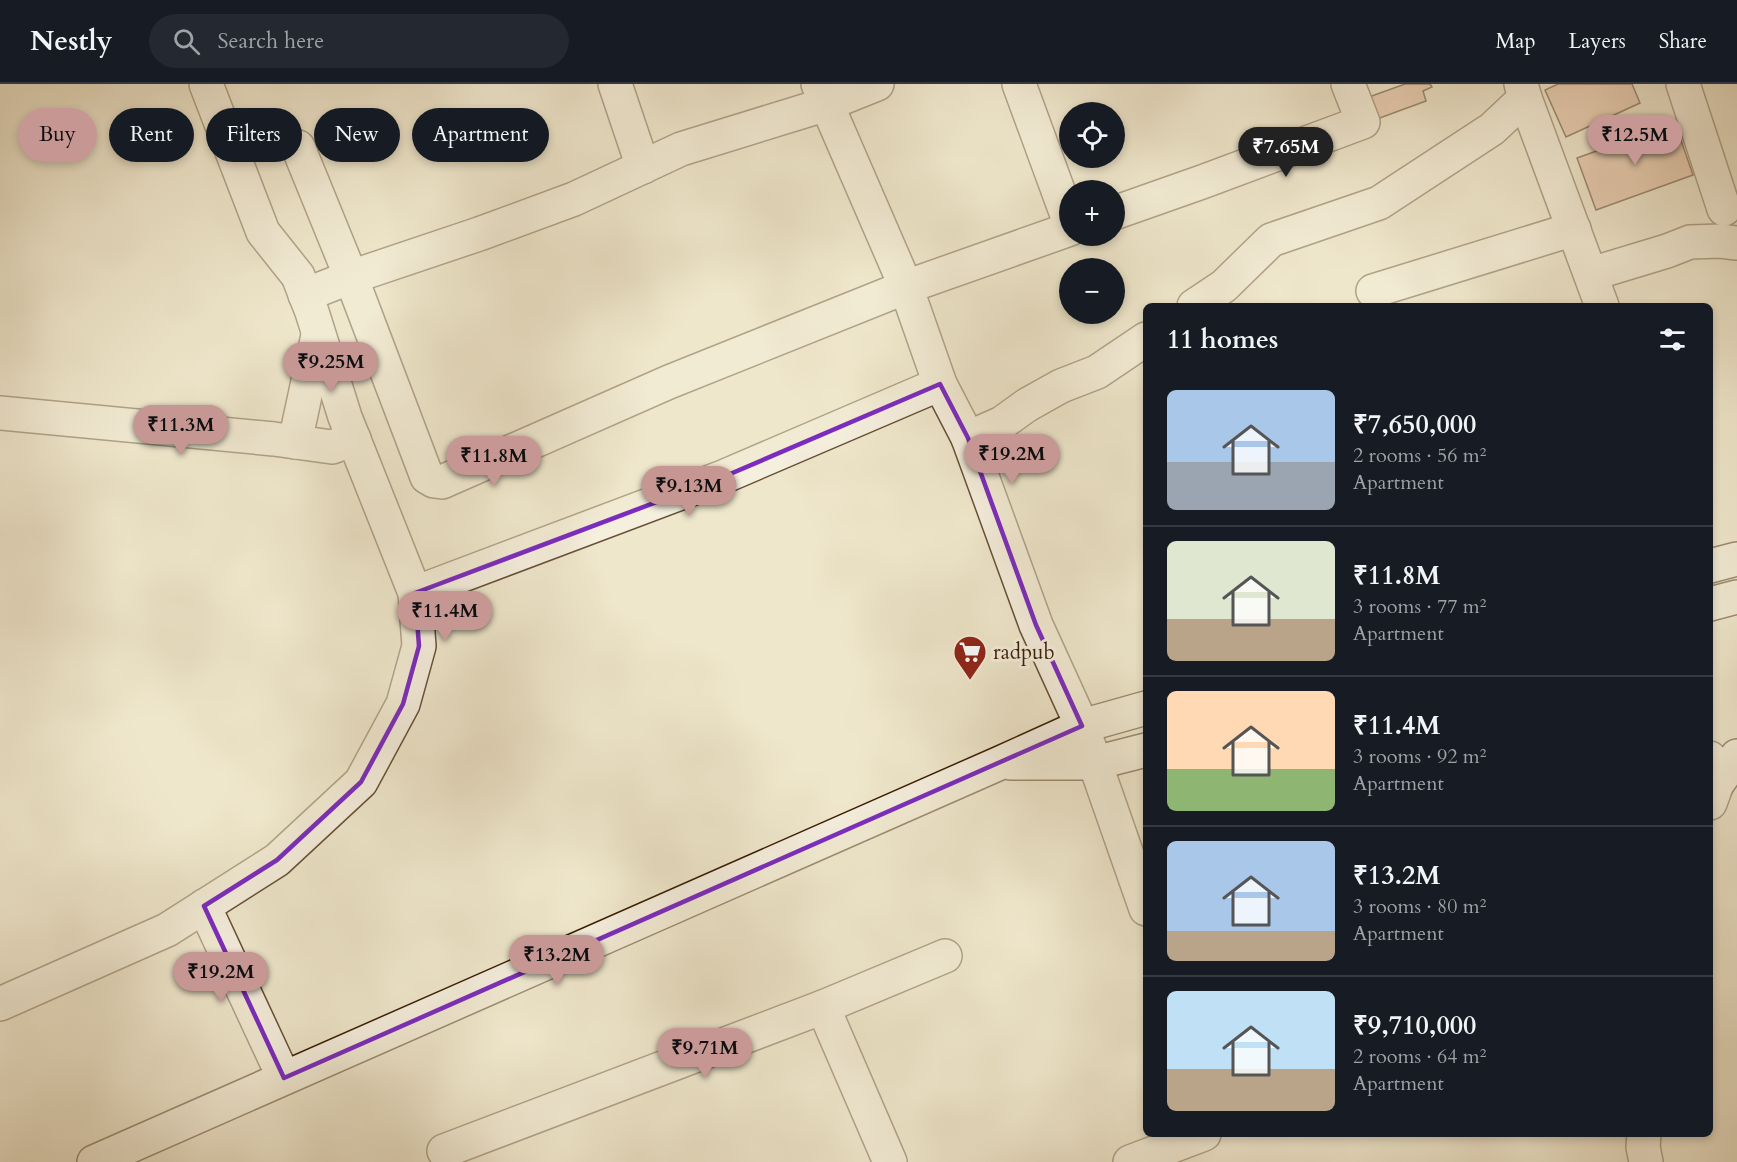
<!DOCTYPE html>
<html lang="en">
<head>
<meta charset="utf-8">
<style>
	:root { --surface:#171b24; --page:#242831; --text:#f1f3f6; --muted:#9ea1a6; --line:#363941; --accent:#c59692 }
	body { margin:0; font-family:Cardo,serif; background:var(--page); color:var(--text); height:100vh; display:flex; flex-direction:column; font-size:22px; white-space:nowrap }
	* { box-sizing:border-box; margin:0 }
	p { font-size:20px; color:var(--muted) }
	.icon { flex:none; width:33px; height:33px; fill:none; stroke:currentColor; stroke-width:2; stroke-linecap:round; stroke-linejoin:round }
	.map { position:relative; flex:1; overflow:hidden }
	.drawer { position:absolute; left:1143px; top:219px; width:570px; height:834px; display:flex; flex-direction:column; background:var(--surface); border-radius:9px; box-shadow:0 3px 9px #0003 }
	.drawer>* { flex:none }
	.hud { position:absolute; left:18px; top:24px; width:570px; height:54px; display:flex; gap:12px }
	.fabs { position:absolute; left:1059px; top:18px; display:grid; gap:12px }
	.fabs a { display:grid; place-items:center; width:66px; height:66px; border-radius:50%; background:var(--surface); box-shadow:0 3px 9px #0003; font-size:30px }
	.price { position:absolute; translate:-50% -51px; padding:0 14px; border-radius:21px; background:var(--accent); color:#111; font-size:20px; line-height:39px; filter:drop-shadow(0 2px 3px #0008) }
	.price::after { content:''; position:absolute; left:50%; top:36px; width:18px; height:14px; margin-left:-9px; background:inherit; clip-path:polygon(0 0,100% 0,50% 100%) }
	.price.on { background:#222; color:#fff }
	ul { padding:0; list-style:none }
	li { display:flex; align-items:center; gap:18px; height:150px; padding:0 24px }
	li+li { border-top:2px solid var(--line) }
	li span { display:grid; place-items:center; flex:none; width:168px; height:120px; border-radius:9px; color:#555 }
	li>.icon { margin-inline-start:auto }
	span .icon { width:72px; height:72px; fill:#fffc; stroke-width:1 }
	li b { font-size:26px }
	h2 { display:flex; justify-content:space-between; align-items:center; height:72px; padding:0 24px; font-size:26px }
	.tag { padding:0 21px; border-radius:27px; background:var(--surface); box-shadow:0 3px 9px #0003; font-size:21px; line-height:54px }
	.tag.on { background:var(--accent); color:#111 }
	header { display:flex; align-items:center; gap:36px; box-sizing:border-box; height:84px; padding:0 30px; background:var(--surface); border-bottom:2px solid var(--line) }
	header strong { font-size:28px }
	nav { display:flex; gap:33px; margin-inline-start:auto; font-size:21px }
	.search { width:420px; height:54px; background:var(--page); display:flex; align-items:center; gap:15px; box-sizing:border-box; padding:0 21px; border-radius:33px; color:var(--muted); font-size:22px }
	.map>svg:first-child { display:block }
	.building { fill:#e5b599; stroke:#391d05; stroke-width:1.5 }
	.lines { fill:none; stroke-linecap:round; stroke-linejoin:round }
	.minor-casing { stroke:#665037; stroke-width:36 }
	.tertiary-casing { stroke:#665037; stroke-width:36 }
	.secondary-casing { stroke:#391d05; stroke-width:36 }
	.minor { stroke:#f5efde; stroke-width:33 }
	.tertiary { stroke:#f5efde; stroke-width:33 }
	.secondary { stroke:#f5efde; stroke-width:33 }
	.marked { fill:none; stroke:#7b2cbf; stroke-width:4.5; stroke-linejoin:round }
	.labels { text-anchor:middle; dominant-baseline:central; stroke-width:6; stroke-linejoin:round; paint-order:stroke }
	.poi-label { font-size:21px; fill:#391d05; stroke:#f5efde; text-anchor:start }
</style>
</head>
<body>
<header>
<strong>Nestly</strong>
<div class="search"><svg class="icon" aria-label="search" viewBox="0 0 24 24"><circle cx="10" cy="10" r="6"/><path d="M15 15l6 6"/></svg>Search here</div>
<nav><a>Map</a><a>Layers</a><a>Share</a></nav>
</header>
<div class="map">
<svg width="1737" height="1078" viewBox="0 0 1737 1078">
	<rect width="100%" height="100%" fill="#efe7cc"/>
	<filter id="stains"><feTurbulence type="fractalNoise" baseFrequency=".00333" numOctaves="4"/><feColorMatrix values="0 0 0 0 .2 0 0 0 0 .09 0 0 0 0 .02 0 0 0 .5 -.17"/></filter>
	<radialGradient id="worn" r=".72"><stop offset=".6" stop-color="#630" stop-opacity="0"/><stop offset="1" stop-color="#630" stop-opacity=".3"/></radialGradient>
	<g class="building">
		<path d="M1405 0H1430L1432 3 1423 7 1426 17 1377 35 1369 13Z"/>
		<path d="M1558 0H1632L1640 19 1566 53 1545 6Z"/>
		<path d="M1675 39 1693 91 1596 126 1577 74Z"/>
	</g>
	<g class="lines">
		<g class="minor-casing">
			<g id="minor">
				<path d="M615 0 643 83"/>
				<path d="M1019 0 1070 139"/>
				<path d="M1521 0 1525 14 1602 222"/>
				<path d="M1683 0 1724 125"/>
				<path d="M298 63 351 193 427 393 434 397 442 398 669 298 906 203 1070 145"/>
				<path d="M1114 129 1202 98 1363 38 1348 0"/>
				<path d="M1591 190 1667 167 1690 158 1720 157 1737 159"/>
				<path d="M1373 207 1574 145"/>
				<path d="M305 211 351 193 479 150 574 115 681 65 827 20 877 0"/>
				<path d="M1194 222 1224 202 1271 156 1379 119 1492 45 1525 14"/>
				<path d="M0 329 274 355 332 363 354 355"/>
				<path d="M968 354 1002 339 1027 321 1061 302 1097 288 1146 255"/>
				<path d="M295 358 318 251"/>
				<path d="M415 509 723 393 940 300"/>
				<path d="M204 822 284 994"/>
				<path d="M0 920 167 846 277 776 361 698 403 620 419 562 415 509 345 333 312 228 298 192 263 148 206 0"/>
				<path d="M823 923 890 1078"/>
				<path d="M444 1067 823 923 945 872"/>
			</g>
		</g>
		<g class="tertiary-casing">
			<g id="tertiary">
				<path d="M818 0 906 203 940 300 968 354 1036 541 1082 642 1146 825"/>
				<path d="M1710 674 1717 700 1710 719"/>
				<path d="M1644 1050 1643 1063 1646 1078"/>
				<path d="M1130 1078 1204 1050"/>
			</g>
		</g>
		<g class="secondary-casing">
			<g id="secondary">
				<path d="M1710 482 1737 475"/>
				<path d="M1710 520 1737 513"/>
				<path d="M1011 679H1095L1146 666"/>
				<path d="M1717 700 1737 672"/>
				<path d="M94 1078 1000 679 1082 642 1146 624"/>
			</g>
		</g>
		<use href="#minor" class="minor"/>
		<use href="#tertiary" class="tertiary"/>
		<use href="#secondary" class="secondary"/>
	</g>
	<path d="M0 0H1737V1078H0ZM940 300 968 354 1036 541 1082 642 284 994 204 822 277 776 361 698 403 620 419 562 415 509 723 393Z" fill="#efe7cc" fill-opacity=".55" fill-rule="evenodd"/>
	<path class="marked" d="M940 300 968 354 1036 541 1082 642 284 994 204 822 277 776 361 698 403 620 419 562 415 509 723 393Z"/>
	<defs>
		<g id="supermarket-pin" transform="scale(1.725)"><path d="M0 17L-7.5 6A9.5 9.5 0 1 1 7.5 6Z" fill="#8f2418" stroke="#f5efde"/><path d="M-6-5.5h2.5l.6 2H6L4.5 2H-2.5L-4.4-4H-6ZM-1.5 3.2a1.3 1.3 0 1 0 .1 0ZM3 3.2a1.3 1.3 0 1 0 .1 0Z" fill="#fff"/></g>
	</defs>
	<g fill-rule="evenodd">
		<use href="#supermarket-pin" x="970" y="568"/>
	</g>
	<g class="labels">
		<g class="poi-label">
			<text x="993" y="568">radpub</text>
		</g>
	</g>
	<rect width="100%" height="100%" filter="url(#stains)"/>
	<rect width="100%" height="100%" fill="url(#worn)"/>
</svg>
<div class="fabs">
<a><svg class="icon" aria-label="locate" viewBox="0 0 24 24"><circle cx="12" cy="12" r="6"/><path d="M12 2v4M12 18v4M2 12h4M18 12h4"/></svg></a>
<a>+</a>
<a>−</a>
</div>
<b class="price" style="left:1635px;top:82px">₹12.5M</b>
<b class="price on" style="left:1286px;top:94px">₹7.65M</b>
<b class="price" style="left:331px;top:309px">₹9.25M</b>
<b class="price" style="left:181px;top:372px">₹11.3M</b>
<b class="price" style="left:1012px;top:401px">₹19.2M</b>
<b class="price" style="left:494px;top:403px">₹11.8M</b>
<b class="price" style="left:689px;top:433px">₹9.13M</b>
<b class="price" style="left:445px;top:558px">₹11.4M</b>
<b class="price" style="left:557px;top:902px">₹13.2M</b>
<b class="price" style="left:221px;top:919px">₹19.2M</b>
<b class="price" style="left:705px;top:995px">₹9.71M</b>
<div class="hud">
<a class="tag on">Buy</a>
<a class="tag">Rent</a>
<a class="tag">Filters</a>
<a class="tag">New</a>
<a class="tag">Apartment</a>
</div>
<section class="drawer">
<h2>11 homes<svg class="icon" aria-label="filters" viewBox="0 0 24 24"><path d="M4 7h16M4 17h16"/><circle cx="9" cy="7" r="2"/><circle cx="15" cy="17" r="2"/></svg></h2>
<ul>
<li><span style="background:linear-gradient(#a9c7e8 60%,#9aa5b1 0)"><svg class="icon" aria-label="home" viewBox="0 0 24 24"><path d="M3 11l9-7 9 7M6 9v11h12V9"/></svg></span><div><b>₹7,650,000</b><p>2 rooms · 56 m²</p><p>Apartment</p></div></li>
<li><span style="background:linear-gradient(#dfe7d0 65%,#b9a48a 0)"><svg class="icon" aria-label="home" viewBox="0 0 24 24"><path d="M3 11l9-7 9 7M6 9v11h12V9"/></svg></span><div><b>₹11.8M</b><p>3 rooms · 77 m²</p><p>Apartment</p></div></li>
<li><span style="background:linear-gradient(#ffd9b3 65%,#8fb573 0)"><svg class="icon" aria-label="home" viewBox="0 0 24 24"><path d="M3 11l9-7 9 7M6 9v11h12V9"/></svg></span><div><b>₹11.4M</b><p>3 rooms · 92 m²</p><p>Apartment</p></div></li>
<li><span style="background:linear-gradient(#a9c7e8 75%,#b9a48a 0)"><svg class="icon" aria-label="home" viewBox="0 0 24 24"><path d="M3 11l9-7 9 7M6 9v11h12V9"/></svg></span><div><b>₹13.2M</b><p>3 rooms · 80 m²</p><p>Apartment</p></div></li>
<li><span style="background:linear-gradient(#bfe0f5 65%,#b9a48a 0)"><svg class="icon" aria-label="home" viewBox="0 0 24 24"><path d="M3 11l9-7 9 7M6 9v11h12V9"/></svg></span><div><b>₹9,710,000</b><p>2 rooms · 64 m²</p><p>Apartment</p></div></li>
</ul>
</section>
</div>
</body>
</html>
